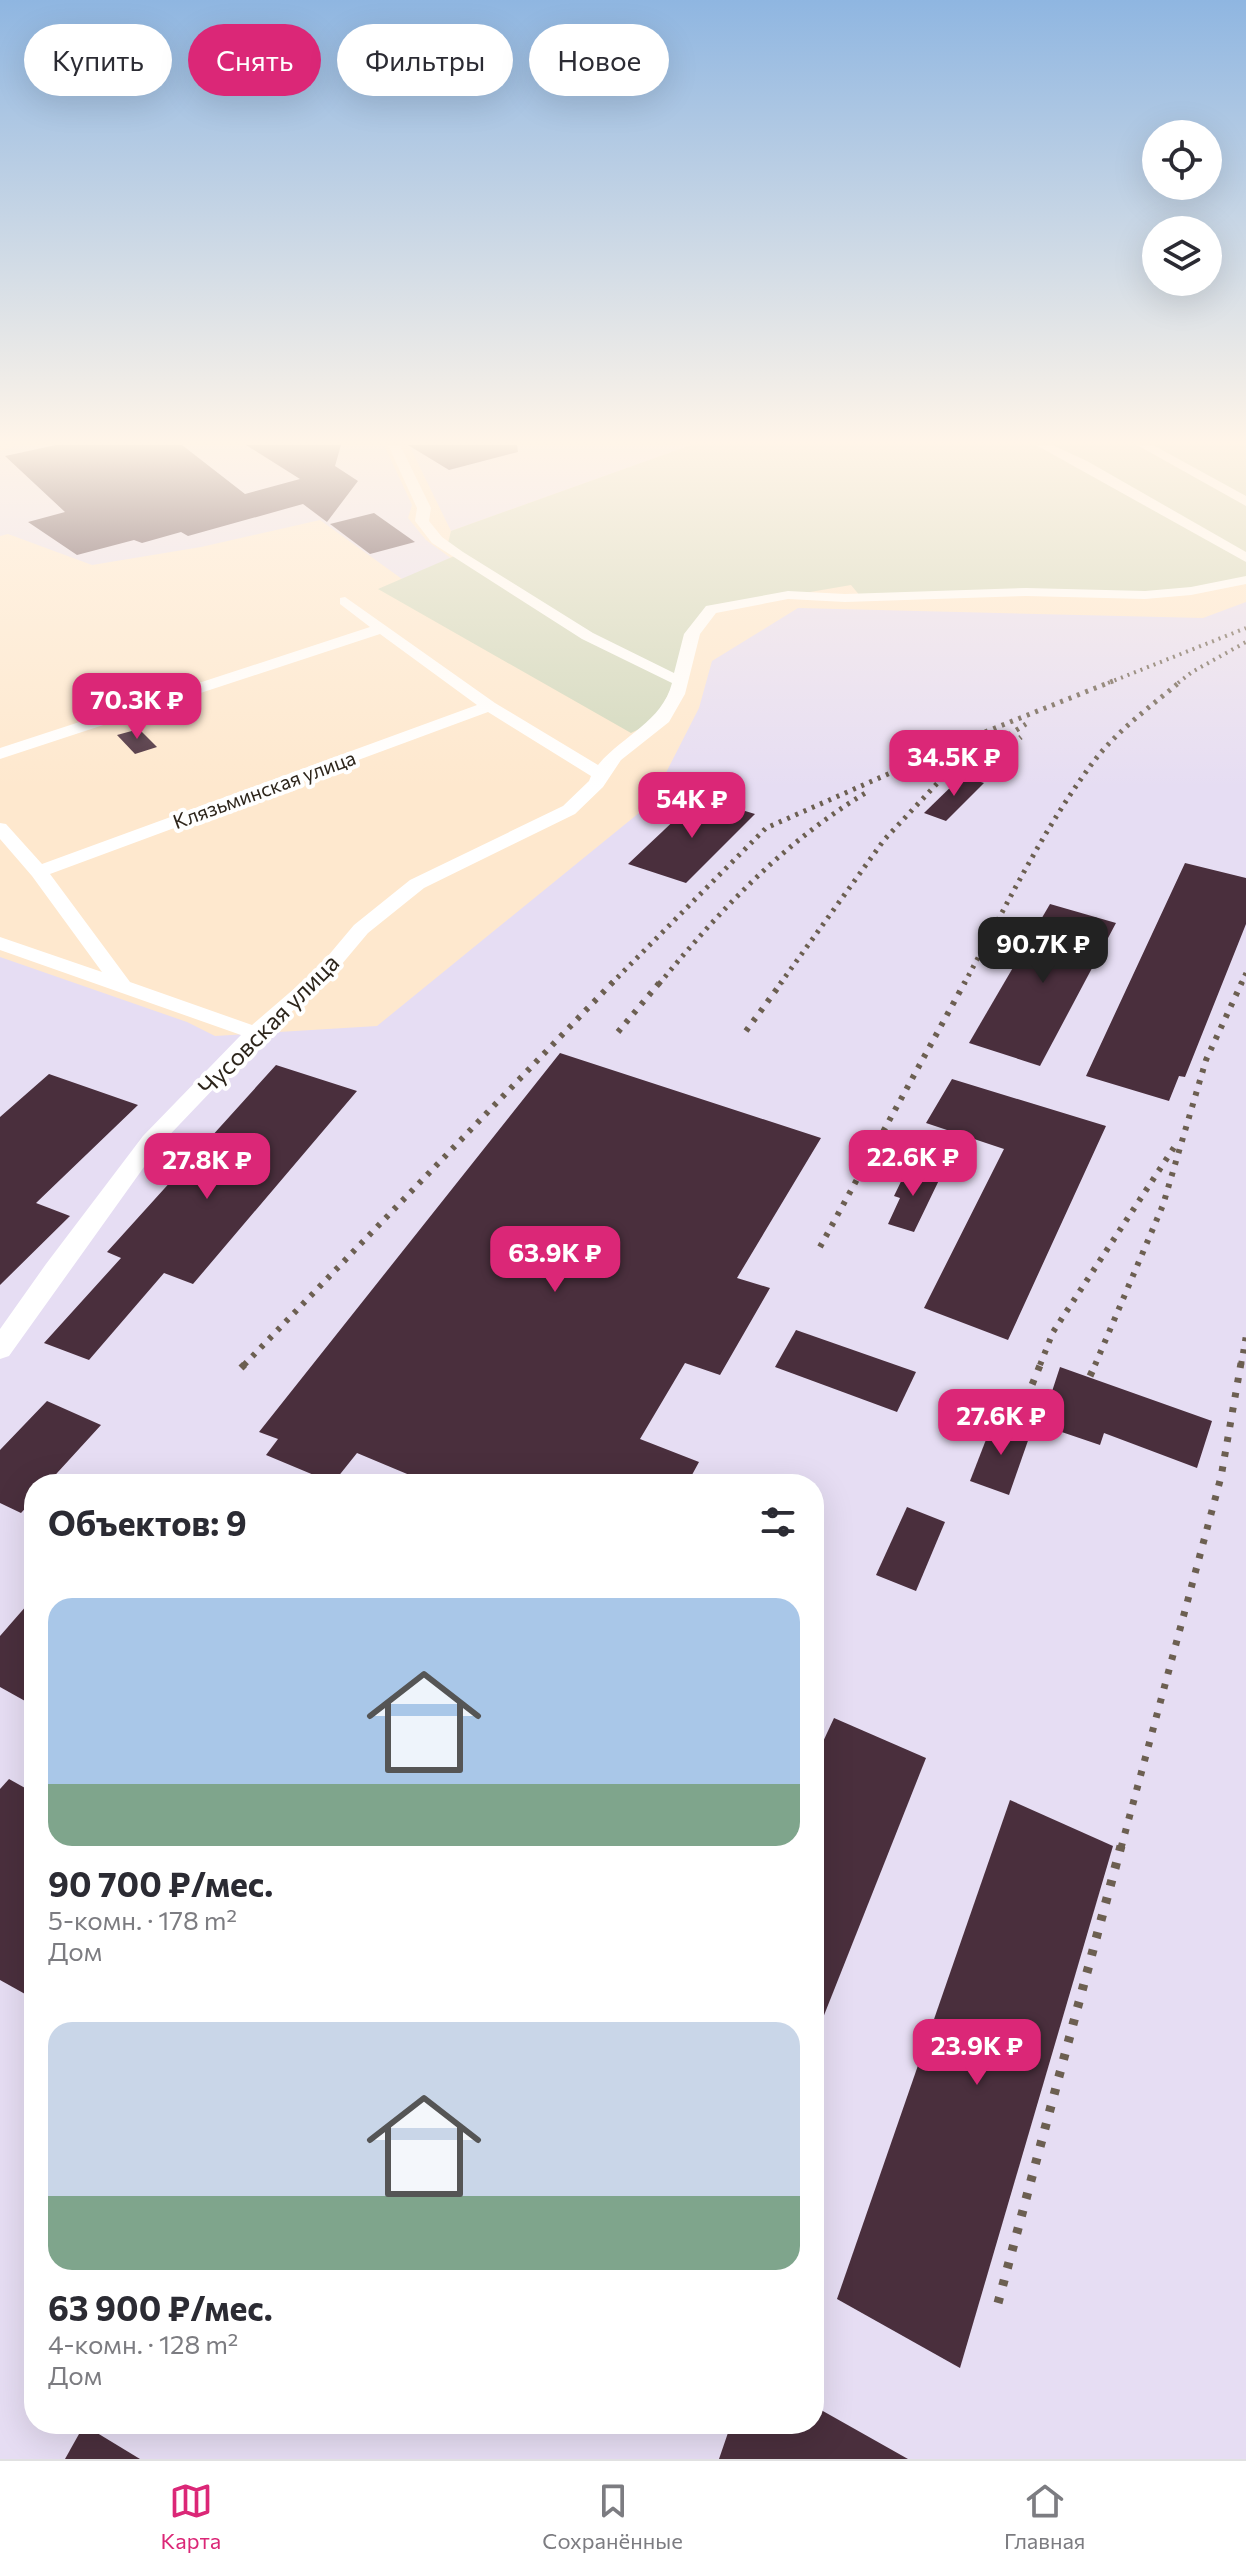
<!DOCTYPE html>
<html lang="ru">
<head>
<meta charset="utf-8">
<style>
	:root { --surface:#fff; --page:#f7f7f7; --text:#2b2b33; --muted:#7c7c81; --line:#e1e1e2; --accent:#db2777 }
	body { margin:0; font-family:Commissioner,sans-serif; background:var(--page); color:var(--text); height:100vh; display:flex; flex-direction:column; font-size:30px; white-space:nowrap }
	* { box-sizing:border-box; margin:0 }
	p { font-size:26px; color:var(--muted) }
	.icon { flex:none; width:44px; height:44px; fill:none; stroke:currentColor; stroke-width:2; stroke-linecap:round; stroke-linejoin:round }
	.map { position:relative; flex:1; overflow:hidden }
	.details { position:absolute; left:24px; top:1474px; width:800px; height:960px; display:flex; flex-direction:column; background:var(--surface); border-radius:32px; box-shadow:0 8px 32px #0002 }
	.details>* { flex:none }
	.hud { position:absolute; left:24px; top:24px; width:800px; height:72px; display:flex; gap:16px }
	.tools { position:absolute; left:1142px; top:120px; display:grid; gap:16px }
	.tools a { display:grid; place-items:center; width:80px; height:80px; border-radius:50%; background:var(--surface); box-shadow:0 8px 32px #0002; font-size:40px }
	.price { position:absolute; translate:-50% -68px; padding:0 18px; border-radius:16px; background:var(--accent); color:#fff; font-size:26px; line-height:52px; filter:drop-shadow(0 2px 4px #0008) }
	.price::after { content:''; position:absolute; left:50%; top:48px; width:24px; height:18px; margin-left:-12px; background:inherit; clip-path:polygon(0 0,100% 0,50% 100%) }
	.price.current { background:#222; color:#fff }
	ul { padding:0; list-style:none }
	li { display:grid; align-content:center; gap:16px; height:424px; padding:0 24px }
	li span { display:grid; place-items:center; height:248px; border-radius:24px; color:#555 }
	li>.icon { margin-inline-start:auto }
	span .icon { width:144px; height:144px; fill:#fffc; stroke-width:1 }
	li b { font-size:34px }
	h2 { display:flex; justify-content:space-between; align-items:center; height:96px; padding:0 24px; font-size:34px }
	.tag { padding:0 28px; border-radius:36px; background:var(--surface); box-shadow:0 8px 32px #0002; font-size:28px; line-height:72px }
	.tag.current { background:var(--accent); color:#fff }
	.dock { display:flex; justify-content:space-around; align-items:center; height:112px; border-top:2px solid var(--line); background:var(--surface); font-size:22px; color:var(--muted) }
	.dock a { display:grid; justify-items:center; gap:4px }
	.dock .current { color:var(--accent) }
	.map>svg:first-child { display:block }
	.industrial { fill:#e6ddf3; fill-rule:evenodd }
	.green { fill:#d1d8bd }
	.building { fill:#4a2f3d }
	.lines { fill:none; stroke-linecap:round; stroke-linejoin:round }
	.street { fill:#fff; fill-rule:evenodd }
	.rail-far4 { stroke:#6c5f51; stroke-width:4; stroke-dasharray:2 5; stroke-linecap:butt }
	.rail-far3 { stroke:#6c5f51; stroke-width:5; stroke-dasharray:3 6; stroke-linecap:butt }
	.rail-far2 { stroke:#6c5f51; stroke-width:6; stroke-dasharray:4 8; stroke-linecap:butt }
	.rail-far1 { stroke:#6c5f51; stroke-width:7; stroke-dasharray:5 10; stroke-linecap:butt }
	.rail { stroke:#6c5f51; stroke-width:9; stroke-dasharray:6 12; stroke-linecap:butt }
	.labels { text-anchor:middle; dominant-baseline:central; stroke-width:8; stroke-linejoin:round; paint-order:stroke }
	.far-street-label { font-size:20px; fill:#2d251b; stroke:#fff }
	.street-label { font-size:24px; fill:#2d251b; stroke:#fff }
</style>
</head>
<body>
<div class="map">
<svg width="1246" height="2459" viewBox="0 0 1246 2459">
	<rect width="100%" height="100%" fill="#fee8ce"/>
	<g class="industrial">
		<path d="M18 445H384L412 505 408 518 426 540 452 559 402 579 320 520 201 547 92 565 8 534 0 536V451Z"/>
		<path d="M409 445H691L451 531Z"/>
		<path d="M1246 602V2459H0V957L187 1022 215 1036 377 1026 650 804 699 708 712 661 798 608 1203 618ZM34 1484H814V2424H34Z"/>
	</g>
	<path class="green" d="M691 445H1246V577L1175 591 861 597 851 585 711 609 660 711 649 724 631 733 378 589 459 554 448 543 451 531Z"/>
	<g class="building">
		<path d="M56 445H182L245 494 300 479 246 445H341L335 466 358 481 327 522 303 504 188 536 181 532 142 543 134 540 77 555 28 522 65 512 5 456Z"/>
		<path d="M408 445H517L518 452 449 470Z"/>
		<path d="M374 513 415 542 370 554 330 524Z"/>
		<path d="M139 729 157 747 135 754 117 735Z"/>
		<path d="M962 776 984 783 946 821 924 813Z"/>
		<path d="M699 797 755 814 686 883 628 864Z"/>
		<path d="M1185 863 1246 878V924L1185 1077 1179 1076 1169 1101 1086 1076Z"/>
		<path d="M1050 904 1116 923 1040 1066 969 1043Z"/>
		<path d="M560 1053 821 1138 737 1278 770 1288 720 1375 685 1363 640 1439 699 1462 687 1484H431L357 1453 333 1483 266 1455 278 1439 259 1432Z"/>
		<path d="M276 1065 357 1091 193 1284 164 1273 89 1360 44 1343 121 1258 107 1252Z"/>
		<path d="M49 1074 138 1105 36 1203 70 1216 0 1285V1117Z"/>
		<path d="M952 1079 1106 1126 1008 1340 924 1308 1004 1149 926 1123Z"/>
		<path d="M909 1165 941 1176 914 1232 888 1224 900 1198 894 1196Z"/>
		<path d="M796 1330 916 1372 897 1412 775 1367Z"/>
		<path d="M1060 1367 1212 1421 1197 1468 1104 1433 1100 1445 1041 1425Z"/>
		<path d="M47 1401 101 1425 47 1484H34V1499L21 1513 0 1503V1450Z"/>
		<path d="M994 1419 1031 1432 1009 1495 970 1481Z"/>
		<path d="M907 1507 945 1522 916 1591 876 1575Z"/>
		<path d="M34 1597V1706L0 1687V1636Z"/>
		<path d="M834 1718 926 1758 815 2038 814 1761Z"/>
		<path d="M9 1779 34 1793V1999L0 1980V1789Z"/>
		<path d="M1010 1800 1113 1846 960 2368 837 2299Z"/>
		<path d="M814 2406 908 2459H719L731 2424H814Z"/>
		<path d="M84 2425 140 2459H65Z"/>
	</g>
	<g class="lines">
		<g class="street">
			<path d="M388 445H400L431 508 429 521 442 537 463 552 593 633 674 673 684 634 706 606 788 591 845 594 1026 588 1145 591 1191 587 1246 576V584L1191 595 1145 599 1026 596 845 602 788 599 716 613 700 634 685 694 669 722 621 760 603 787 575 814 424 888 368 933 331 977 262 1038 159 1146 9 1356 0 1359V1329L46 1264 143 1136 241 1035 0 950V937L102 972 32 876 0 839V823L6 824 42 864 477 705 380 634 0 759V748L370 627 340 604V598L345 597 495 703 598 765C622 736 662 722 672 683L582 639 432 543 415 521 417 508ZM488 712 591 776 589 781 563 806 410 880 354 925 317 969 252 1025 130 982 50 874Z"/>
			<path d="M1036 445H1052L1087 461 1246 552V562Z"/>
			<path d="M1137 445H1153L1246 496V506Z"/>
		</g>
		<g class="rail-far4">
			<path d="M1108 683 1246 628"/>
			<path d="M1178 683 1192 672 1246 642"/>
		</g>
		<g class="rail-far3">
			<path d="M972 779 1021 737"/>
			<path d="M611 984 766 828 965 740 1113 681"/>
			<path d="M659 984C721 909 784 842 867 792"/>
			<path d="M780 984 884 840 946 774 1026 724"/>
			<path d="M964 984C1004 910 1041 833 1091 765 1115 732 1150 707 1181 681"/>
			<path d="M1241 984 1246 973"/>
		</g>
		<g class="rail-far2">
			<path d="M746 1031 782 982"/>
			<path d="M618 1032 660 982"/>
			<path d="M820 1247 965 982"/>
			<path d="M244 1365 613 982"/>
			<path d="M1040 1365 1053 1332 1175 1146"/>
			<path d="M1095 1365 1163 1205 1206 1060 1242 982"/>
			<path d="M1241 1365 1246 1335"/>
		</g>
		<g class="rail-far1">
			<path d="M241 1368 246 1363"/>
			<path d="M1090 1376 1096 1363"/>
			<path d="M1015 1426 1041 1363"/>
			<path d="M1121 1848 1221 1477 1241 1363"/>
		</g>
		<path class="rail" d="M998 2303 1121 1846"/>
	</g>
	<linearGradient id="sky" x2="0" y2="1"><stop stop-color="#8fb6e1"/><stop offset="0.56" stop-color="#fff5e9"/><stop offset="1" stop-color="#fff5e9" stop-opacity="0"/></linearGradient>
	<rect width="1246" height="789" fill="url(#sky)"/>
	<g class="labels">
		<g class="far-street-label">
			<text transform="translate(264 789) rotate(-20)">Клязьминская улица</text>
		</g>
		<g class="street-label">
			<text transform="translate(268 1024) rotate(-45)">Чусовская улица</text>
		</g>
	</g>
</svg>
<div class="tools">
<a><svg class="icon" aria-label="locate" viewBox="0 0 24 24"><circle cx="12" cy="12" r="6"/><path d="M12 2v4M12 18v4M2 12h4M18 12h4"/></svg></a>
<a><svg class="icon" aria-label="layers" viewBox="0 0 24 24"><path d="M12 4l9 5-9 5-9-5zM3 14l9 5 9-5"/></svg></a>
</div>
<b class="price" style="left:137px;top:741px">70.3K ₽</b>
<b class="price" style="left:954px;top:798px">34.5K ₽</b>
<b class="price" style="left:692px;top:840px">54K ₽</b>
<b class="price current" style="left:1043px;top:985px">90.7K ₽</b>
<b class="price" style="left:913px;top:1198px">22.6K ₽</b>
<b class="price" style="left:207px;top:1201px">27.8K ₽</b>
<b class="price" style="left:555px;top:1294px">63.9K ₽</b>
<b class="price" style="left:1001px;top:1457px">27.6K ₽</b>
<b class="price" style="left:977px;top:2087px">23.9K ₽</b>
<div class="hud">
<a class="tag">Купить</a>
<a class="tag current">Снять</a>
<a class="tag">Фильтры</a>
<a class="tag">Новое</a>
</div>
<section class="details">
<h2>Объектов: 9<svg class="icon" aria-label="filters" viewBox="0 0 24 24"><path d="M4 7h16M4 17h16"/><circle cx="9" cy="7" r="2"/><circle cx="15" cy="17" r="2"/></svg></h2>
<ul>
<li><span style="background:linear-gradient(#a9c7e8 75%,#7fa58c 0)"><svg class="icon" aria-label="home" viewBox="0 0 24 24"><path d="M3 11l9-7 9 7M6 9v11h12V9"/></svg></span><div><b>90 700 ₽/мес.</b><p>5-комн. · 178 m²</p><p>Дом</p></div></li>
<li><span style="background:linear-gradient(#c9d6e8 70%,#7fa58c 0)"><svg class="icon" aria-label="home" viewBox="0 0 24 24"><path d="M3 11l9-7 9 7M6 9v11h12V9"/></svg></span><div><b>63 900 ₽/мес.</b><p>4-комн. · 128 m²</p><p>Дом</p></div></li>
</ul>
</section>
</div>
<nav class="dock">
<a class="current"><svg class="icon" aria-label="map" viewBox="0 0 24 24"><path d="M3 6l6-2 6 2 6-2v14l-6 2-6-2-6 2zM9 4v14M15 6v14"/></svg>Карта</a>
<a><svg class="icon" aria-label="saved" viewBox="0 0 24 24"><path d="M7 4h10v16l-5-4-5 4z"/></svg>Сохранённые</a>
<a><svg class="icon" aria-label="home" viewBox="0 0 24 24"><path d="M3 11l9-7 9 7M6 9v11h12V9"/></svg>Главная</a>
</nav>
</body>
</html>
